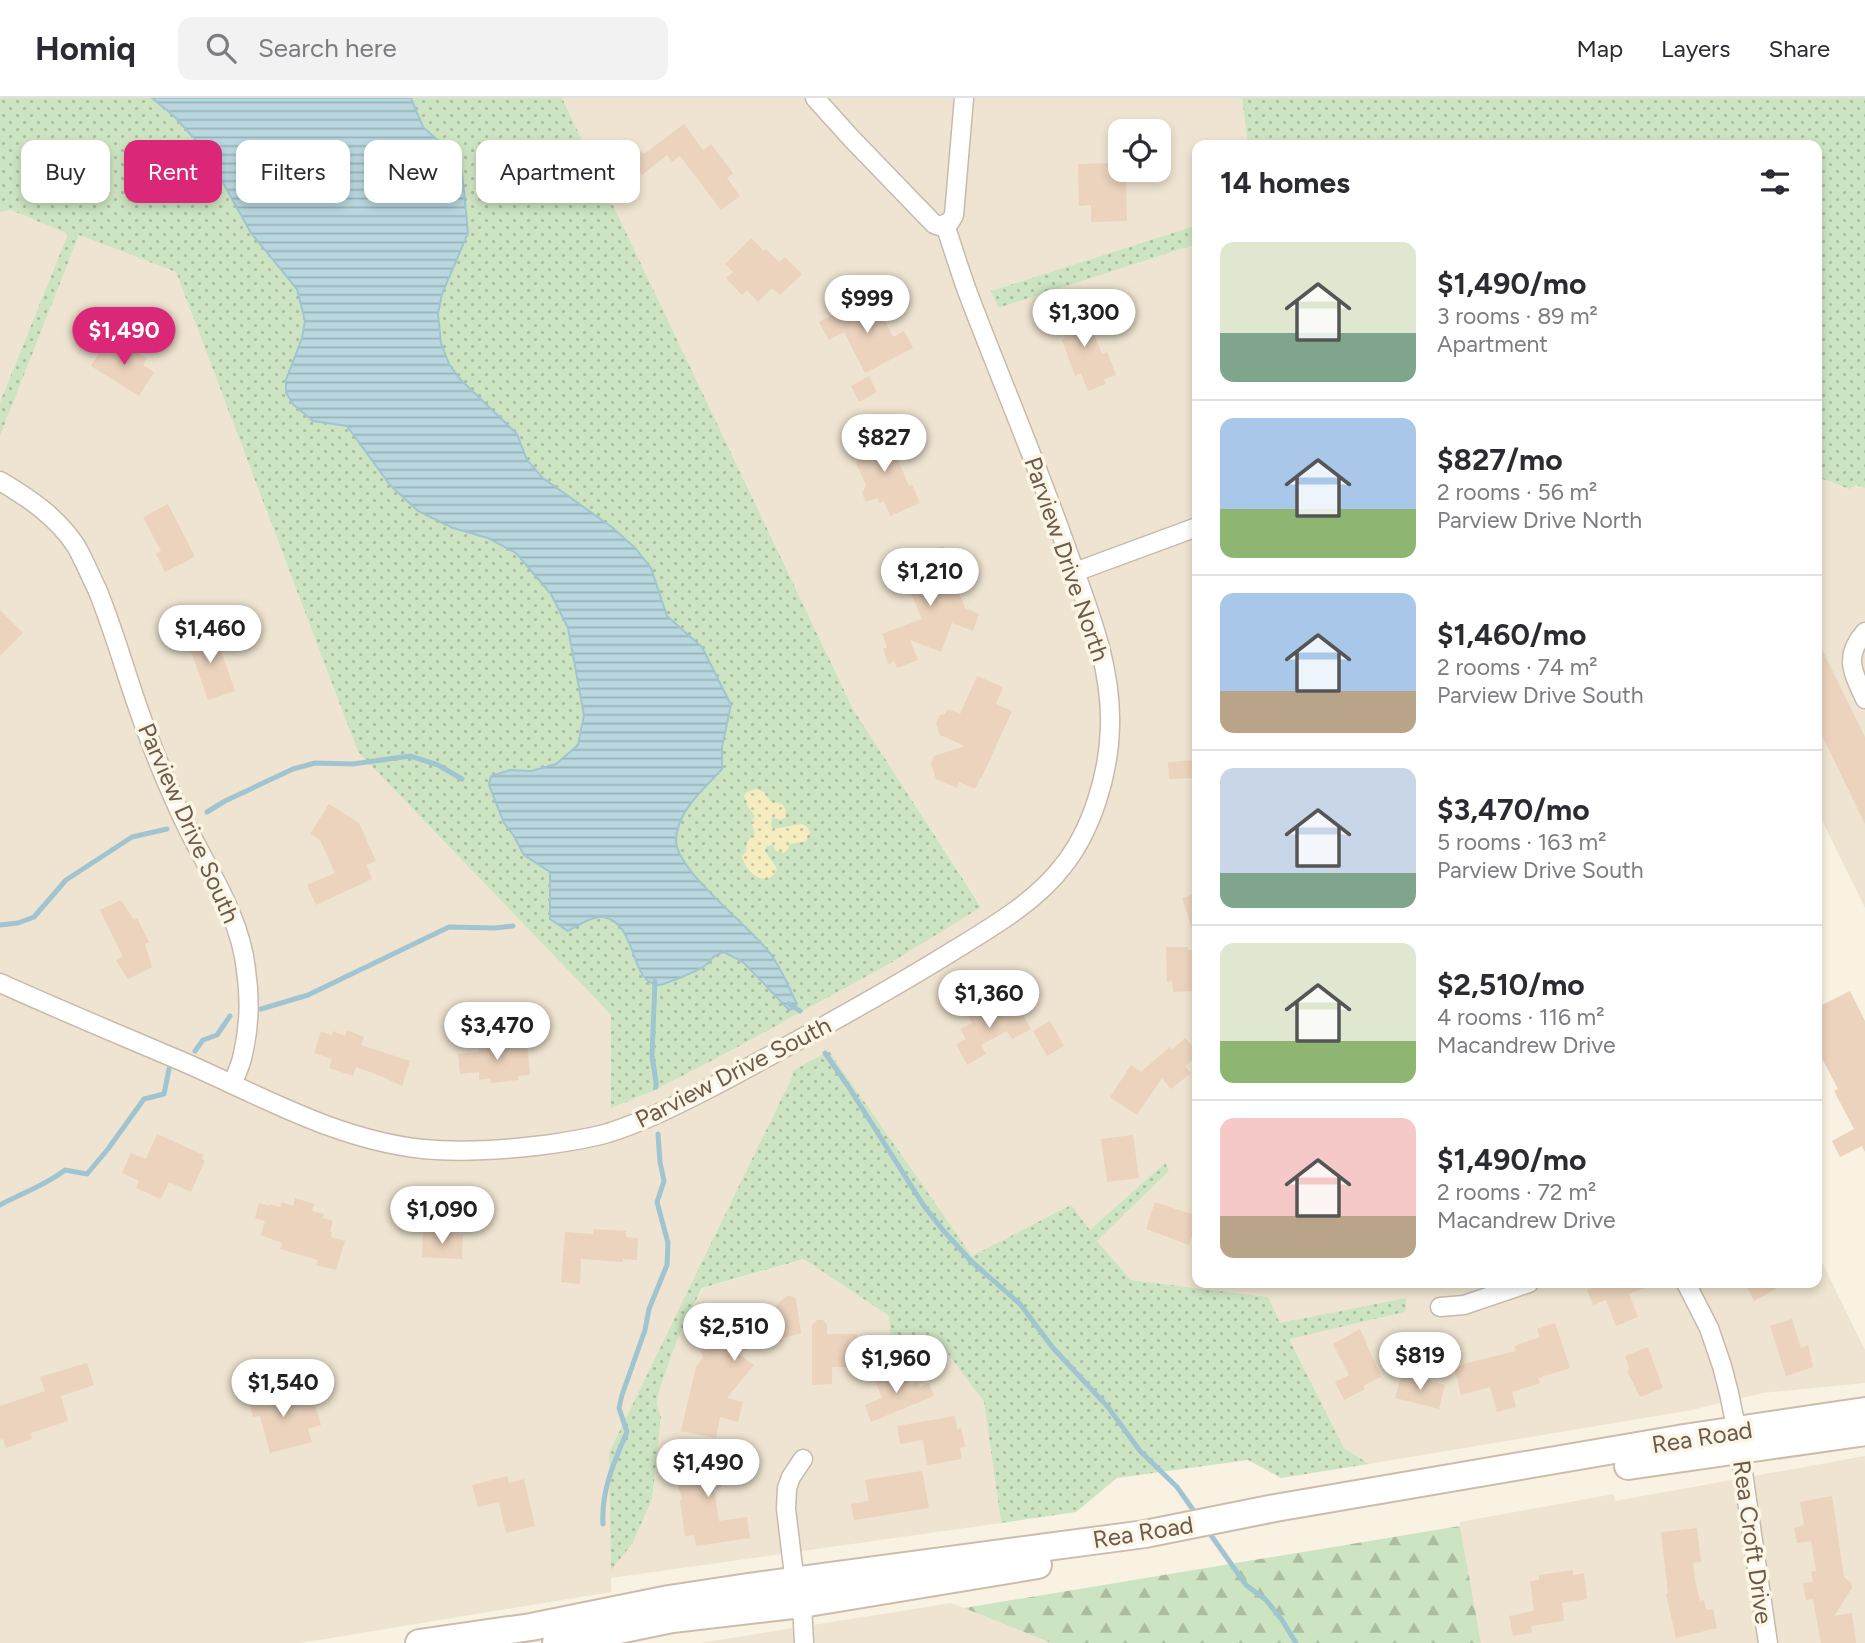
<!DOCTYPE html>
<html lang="en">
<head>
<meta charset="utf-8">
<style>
	:root { --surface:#fff; --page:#f2f2f3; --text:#2b2b33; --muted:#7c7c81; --line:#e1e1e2; --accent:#db2777 }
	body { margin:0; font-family:Figtree,sans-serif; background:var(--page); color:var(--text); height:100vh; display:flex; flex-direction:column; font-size:26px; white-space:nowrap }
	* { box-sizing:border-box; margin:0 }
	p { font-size:23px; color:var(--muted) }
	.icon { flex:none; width:38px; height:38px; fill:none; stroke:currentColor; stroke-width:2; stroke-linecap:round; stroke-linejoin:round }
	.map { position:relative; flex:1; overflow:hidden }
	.drawer { position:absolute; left:1192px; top:42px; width:630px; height:1148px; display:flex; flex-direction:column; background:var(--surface); border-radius:14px; box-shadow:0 4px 10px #0003 }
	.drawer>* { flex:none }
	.guide { position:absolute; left:21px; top:42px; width:665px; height:63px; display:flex; gap:14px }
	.buttons { position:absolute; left:1108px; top:21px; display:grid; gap:14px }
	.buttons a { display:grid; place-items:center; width:63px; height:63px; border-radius:14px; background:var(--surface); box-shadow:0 4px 10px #0003; font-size:35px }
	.price { position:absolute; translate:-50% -60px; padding:0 16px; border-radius:24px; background:#fff; color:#222; font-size:23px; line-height:46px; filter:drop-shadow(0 2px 4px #0008) }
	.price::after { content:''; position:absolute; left:50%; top:42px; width:21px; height:16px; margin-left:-10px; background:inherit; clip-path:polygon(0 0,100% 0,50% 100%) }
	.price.on { background:var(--accent); color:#fff }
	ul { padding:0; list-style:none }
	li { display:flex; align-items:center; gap:21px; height:175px; padding:0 28px }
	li+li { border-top:2px solid var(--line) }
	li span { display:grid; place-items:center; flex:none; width:196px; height:140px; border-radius:14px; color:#555 }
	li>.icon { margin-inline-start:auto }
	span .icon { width:84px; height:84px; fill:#fffc; stroke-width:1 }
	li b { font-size:30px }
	h2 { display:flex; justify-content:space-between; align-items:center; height:84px; padding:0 28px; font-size:30px }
	.pill { padding:0 24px; border-radius:14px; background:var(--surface); box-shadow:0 4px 10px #0003; font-size:24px; line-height:63px }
	.pill.on { background:var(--accent); color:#fff }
	header { display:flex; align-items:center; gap:42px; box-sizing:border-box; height:98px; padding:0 35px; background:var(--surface); border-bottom:2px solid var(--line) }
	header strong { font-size:33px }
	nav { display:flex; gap:38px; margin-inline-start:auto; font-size:24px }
	.search { width:490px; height:63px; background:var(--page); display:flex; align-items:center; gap:18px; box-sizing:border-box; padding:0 24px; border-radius:14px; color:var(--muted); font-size:26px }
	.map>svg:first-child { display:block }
	.residential { fill:#efe4d1; fill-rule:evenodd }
	.grass { fill:url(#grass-dots) }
	.forest { fill:url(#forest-firs) }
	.sand { fill:url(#sand-dots) }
	.water { fill:url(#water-rules); stroke:#a0c5d0; stroke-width:2 }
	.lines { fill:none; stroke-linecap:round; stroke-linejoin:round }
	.stream { stroke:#a0c5d0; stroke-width:5 }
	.building { fill:#ebd3bd }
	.minor-casing { stroke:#c8baaa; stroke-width:21 }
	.secondary-casing { stroke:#cdbcab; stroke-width:30 }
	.minor { stroke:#fff; stroke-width:18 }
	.secondary { stroke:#fff; stroke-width:26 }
	.labels { text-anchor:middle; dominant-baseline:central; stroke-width:7; stroke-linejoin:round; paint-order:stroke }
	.street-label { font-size:24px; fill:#6d5a4b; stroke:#fcf6e7 }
</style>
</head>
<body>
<header>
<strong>Homiq</strong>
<div class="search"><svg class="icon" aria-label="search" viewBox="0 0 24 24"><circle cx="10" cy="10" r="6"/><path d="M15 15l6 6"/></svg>Search here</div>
<nav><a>Map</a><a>Layers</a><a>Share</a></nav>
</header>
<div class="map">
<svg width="1865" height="1545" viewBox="0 0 1865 1545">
	<defs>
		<pattern id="grass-dots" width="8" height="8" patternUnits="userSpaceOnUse" patternTransform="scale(1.75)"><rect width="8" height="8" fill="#cde4c2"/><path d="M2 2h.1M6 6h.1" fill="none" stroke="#abbca0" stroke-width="1.8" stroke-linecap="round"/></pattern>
		<pattern id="forest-firs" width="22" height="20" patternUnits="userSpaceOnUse" patternTransform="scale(1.75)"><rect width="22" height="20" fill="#cde4c2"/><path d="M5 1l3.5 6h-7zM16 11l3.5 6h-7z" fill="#abbca0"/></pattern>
		<pattern id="sand-dots" width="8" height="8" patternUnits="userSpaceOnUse" patternTransform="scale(1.75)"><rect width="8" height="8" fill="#f5edc0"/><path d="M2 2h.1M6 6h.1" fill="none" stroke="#cbc39e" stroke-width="1.8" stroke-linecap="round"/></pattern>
		<pattern id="water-rules" width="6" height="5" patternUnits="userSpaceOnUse" patternTransform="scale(1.75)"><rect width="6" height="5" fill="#b9d7df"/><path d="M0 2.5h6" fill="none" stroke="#9bb1b7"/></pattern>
	</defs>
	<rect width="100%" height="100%" fill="#f9f2e2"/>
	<g class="residential">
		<path d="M562 0H1242L1248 47H1197V127L991 193 998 210 1197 146V1185H1816L1817 1154 1865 1252V1285L1763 1295 1687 1313 1369 1366 1344 1350 1288 1240 1405 1214 1280 1225 1267 1199 1131 1182 1097 1143 1169 1073 1090 1132 1071 1108 972 1159 829 953 793 977 610 1355 611 1470 632 1446 652 1402 661 1319 657 1306 659 1293 677 1242 703 1190 805 1161 889 1218 890 1240 943 1249 984 1304 1001 1425 611 1480V1494L300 1545H0V338L79 137 176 174 358 654 611 917 612 1009 655 992 734 951 889 866 981 808 853 611ZM1120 33H1158V72H1120Z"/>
		<path d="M11 112 68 136 0 304V114Z"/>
		<path d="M1816 379 1848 391 1856 387 1865 390V810L1817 712Z"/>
		<path d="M1865 1358V1545H1481L1459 1424 1614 1396 1615 1403Z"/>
		<path d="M952 1505 1050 1545H699Z"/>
	</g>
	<g class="grass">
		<path d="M0 0H562L853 611 981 809 889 866 734 951 655 992 611 1010V917L358 654 176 174 79 137 0 338V304L68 136 11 112 0 114Z"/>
		<path d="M1242 0H1865V390L1856 387 1849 391 1817 379 1816 47H1248Z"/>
		<path d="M1197 127V146L998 210 991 193Z"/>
		<path d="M829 953 972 1158 1071 1107 1090 1132 1165 1065 1169 1073 1097 1143 1131 1182 1268 1199 1280 1225 1406 1200 1405 1214 1289 1241 1344 1350 1369 1366 1281 1380 1248 1362 1117 1380 1076 1414 1001 1425 984 1304 943 1249 890 1240 889 1218 804 1161 702 1190 677 1242 659 1293 657 1306 661 1319 652 1402 632 1446 611 1472 609 1355 793 977 792 973Z"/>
	</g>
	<path class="forest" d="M1460 1428 1481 1545H1051L964 1510Z"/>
	<path class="sand" d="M756 691 764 694 771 704C782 705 787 706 785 720L779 722 774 719H772L771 728 773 731 802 726 806 728 810 734 806 743 790 746 787 752 783 755 776 753 773 747 767 748 765 752C767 759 774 763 777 772 766 792 745 774 742 758L747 753 746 745 755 735 751 724 755 718 748 709 744 698 747 694Z"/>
	<path class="water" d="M152 0H411L423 29 453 56 461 69 464 93 468 135 442 196 438 216 441 245 449 266 460 281 517 336 527 362 543 380 613 430 635 450 651 470 667 518 702 549 731 607 722 649V671C704 691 677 713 676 742 675 773 753 830 772 858 782 872 789 890 797 906L794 910 789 912 743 864 724 854C708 859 714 862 703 869 697 873 664 887 658 887 629 884 638 825 603 819 592 818 577 828 568 833L550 821V774L524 757 514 738 504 725 489 687 491 678 510 672 531 673 556 666 578 647 584 617 568 530 551 496 516 455 488 440 453 430 418 413 390 387 347 328 313 323 293 306 286 295V282L302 240 305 223 297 191 251 135 217 74 204 59 199 46 174 18Z"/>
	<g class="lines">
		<g class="stream">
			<path d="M207 714 225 703 293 671 315 665 353 666 410 658 438 667 462 681"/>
			<path d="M0 827 18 825 34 819 66 782 132 739 167 731"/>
			<path d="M655 883 652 958 656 984V989"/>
			<path d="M789 906 800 913"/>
			<path d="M261 911 308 897 449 829 495 830 513 828"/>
			<path d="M195 953 203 942 217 937 230 918"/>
			<path d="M825 955 848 988 924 1108 942 1131 971 1163 1020 1206 1053 1250 1108 1309 1140 1353 1177 1389 1196 1416"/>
			<path d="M0 1107C22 1095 46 1087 65 1072L87 1076 108 1051 144 1001 164 996 169 971"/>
			<path d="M603 1426C601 1393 614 1364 627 1334L619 1310 622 1297 645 1232 649 1211 667 1167 668 1145 657 1104 664 1083 660 1064 658 1036"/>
			<path d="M1208 1433 1246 1487 1266 1502 1282 1522 1296 1545"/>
		</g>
	</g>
	<g class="building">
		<path d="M684 26 703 52 711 46 733 75 727 80 740 98 721 112 680 58 672 64 667 57 642 77 630 62 641 53 644 56Z"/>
		<path d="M1120 65V72H1126L1127 123 1091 124V107L1079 108 1078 66Z"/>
		<path d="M751 140 764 153 766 151 779 164 785 159 802 176 780 197 772 190 758 204 747 192 742 197 726 180 733 174 725 166Z"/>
		<path d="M863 201 873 218 880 214 893 239 904 233 913 250 865 275 844 234 829 242 819 224Z"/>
		<path d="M1082 207 1102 256 1107 254 1116 277 1104 281 1106 286 1088 293 1081 275 1075 278 1062 242 1065 240 1056 217Z"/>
		<path d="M106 243 119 251 123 245 147 260 143 267 154 274 139 298 91 268Z"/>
		<path d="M869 278 877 294 859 304 851 288Z"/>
		<path d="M884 332 889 343H890L909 388 912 387 920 405 890 418 884 403 879 405 877 400 866 404 862 396 866 387 856 365 859 363 852 346Z"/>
		<path d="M168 406 195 459 165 474 156 456 161 453 143 419Z"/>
		<path d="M943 448 951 471H954L961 491 958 492 965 510 979 516 973 533 952 525 941 554 910 542 918 562 897 570 894 563 888 566 883 551 887 549 882 536 922 521 909 491 913 489 908 477 910 475 905 463Z"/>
		<path d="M0 512 23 535 0 558Z"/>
		<path d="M209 531 213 542 217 541 235 593 208 602 186 539Z"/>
		<path d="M1816 539 1865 639V726L1816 625Z"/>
		<path d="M977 578 1003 589 996 606 1012 613 981 681 980 680 975 691 959 684 957 690 936 681 931 666 934 658 965 648 940 637 936 625 940 617 945 616 948 611 960 616Z"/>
		<path d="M1197 662V680L1169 681 1168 664Z"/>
		<path d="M329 706 359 725 376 763 366 767 372 781 316 807 307 787 335 775 320 742 310 736Z"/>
		<path d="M1197 795V836L1194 837 1182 800Z"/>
		<path d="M121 802 134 822 137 820 149 844 145 846 152 869 128 881 116 862 123 859 100 812Z"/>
		<path d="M1166 849H1188V852H1192L1193 893 1173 894 1172 883 1167 884Z"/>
		<path d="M1850 893 1865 923V1054L1862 1048 1840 1059 1832 1043 1854 1031 1834 993 1838 991 1816 949V910Z"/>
		<path d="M987 907 991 914 1003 907 1008 916 1019 910 1031 931 1012 941 1007 933 981 947 986 956 967 967 956 946 966 941 960 931 972 925 968 917Z"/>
		<path d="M1050 923 1064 948 1047 958 1033 933Z"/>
		<path d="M347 932 364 939 361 947 410 963 402 988 383 979 356 969 353 978 329 970 332 961 314 955 321 934 332 937 333 933 345 938Z"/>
		<path d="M1185 940 1197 954V958L1185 968 1191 975 1171 991 1162 980 1137 1017 1110 999 1131 967 1141 974 1170 949 1172 952Z"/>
		<path d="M527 943 530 977 518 978V982L491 985 490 980 479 982V974L460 976 458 956 478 954V948Z"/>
		<path d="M157 1036 204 1057 202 1061 205 1062 191 1094 169 1084 161 1101 136 1090 139 1083 122 1075 131 1055 146 1061Z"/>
		<path d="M1133 1037 1139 1080 1107 1084 1101 1041Z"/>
		<path d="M295 1100 314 1106 312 1113 324 1116 323 1120 333 1123 330 1133 332 1134 331 1139 345 1143 336 1172 316 1167 318 1162 280 1151 282 1145 261 1137 265 1123 255 1120 259 1105 270 1108V1106L280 1109 282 1104 293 1108Z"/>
		<path d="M1155 1104 1197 1118V1124L1189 1147 1146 1131Z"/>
		<path d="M593 1131 626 1133V1139L638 1140 637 1162 623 1161V1164L581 1161 580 1186 561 1184 565 1134 593 1136Z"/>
		<path d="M423 1134 463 1136 462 1161 422 1159Z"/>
		<path d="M1605 1185H1656V1186L1629 1196 1638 1219 1616 1228 1606 1202 1593 1207 1587 1192Z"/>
		<path d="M1745 1185H1787L1754 1203Z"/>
		<path d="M786 1198H791L796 1201 801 1235 781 1241 782 1244 736 1254 754 1267 727 1300 743 1304 738 1324 720 1319 716 1340 681 1333 696 1269 703 1259 698 1247 723 1236 742 1209 750 1216 759 1205H766L775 1209Z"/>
		<path d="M1792 1221 1801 1250 1808 1247 1813 1269 1786 1278 1770 1228Z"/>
		<path d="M817 1222H823L827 1227V1236H857V1247H861V1269H832V1286L812 1287V1227Z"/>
		<path d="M1555 1225 1570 1270 1538 1280 1540 1285 1512 1294 1516 1309 1497 1314 1490 1289 1461 1297 1455 1272 1463 1266 1516 1253 1514 1248 1540 1239 1537 1231Z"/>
		<path d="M1360 1231 1381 1279 1363 1288 1365 1291 1344 1302 1335 1284 1349 1277 1333 1246Z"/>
		<path d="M1648 1249 1663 1290 1640 1299 1627 1273 1630 1272 1625 1258Z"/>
		<path d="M87 1265 94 1287 61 1298 68 1323 31 1335 32 1341 6 1350 3 1341 0 1342V1308L45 1293 40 1279Z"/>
		<path d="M904 1273 910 1287 918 1284 920 1289 929 1285 934 1298 871 1324 865 1307 882 1300 874 1280 890 1274 892 1278Z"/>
		<path d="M1402 1276 1445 1287 1439 1311 1395 1300Z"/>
		<path d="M259 1286 262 1298 270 1296 272 1301 287 1297 290 1307 313 1300 321 1327 308 1331 312 1344 270 1355 260 1318 253 1319 245 1289Z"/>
		<path d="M955 1318 957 1332 961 1329 965 1349 960 1350 962 1361 927 1367 923 1342 900 1346 897 1328Z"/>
		<path d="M733 1348 737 1366 717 1371 722 1389 714 1391 719 1423 747 1419 750 1440 696 1448 694 1437 685 1438 680 1402H682L675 1375 687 1372 685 1360Z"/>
		<path d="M922 1373 929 1410 854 1422 851 1406 869 1403 865 1382Z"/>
		<path d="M507 1378 509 1385 524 1381 535 1428 506 1435 499 1404 478 1409 472 1387Z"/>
		<path d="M1832 1398 1844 1479 1851 1485 1852 1490 1834 1518 1852 1515 1856 1545H1821L1813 1501 1806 1502 1803 1485 1813 1484 1811 1474 1816 1473 1811 1443 1797 1445 1794 1430 1804 1427 1800 1404Z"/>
		<path d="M1697 1430 1701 1464 1693 1465 1695 1482 1700 1503 1704 1502 1706 1512 1713 1511 1717 1530 1676 1540 1666 1496 1668 1495 1661 1434Z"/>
		<path d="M1573 1472V1477L1584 1475 1587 1501 1562 1505 1564 1523 1531 1528 1532 1534 1513 1538 1509 1518 1534 1513 1530 1483 1539 1482V1477Z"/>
	</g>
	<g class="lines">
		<g class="minor-casing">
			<g id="minor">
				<path d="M815 0 851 40 934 126 939 128 950 124 954 117 964 0"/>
				<path d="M0 383C29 400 57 419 76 448 84 462 90 477 97 491 116 537 128 585 146 632 159 667 173 701 190 735 212 778 241 822 246 872 250 899 249 930 243 956 241 967 236 977 232 986"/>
				<path d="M1075 474 1197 429"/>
				<path d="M1865 534C1843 559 1853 574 1865 601"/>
				<path d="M0 885C62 913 125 939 188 966 265 1000 338 1042 423 1051 464 1055 503 1052 544 1047 565 1044 587 1041 608 1035 643 1024 677 1007 710 990 748 970 786 949 824 928 871 902 916 876 961 848 997 826 1037 802 1063 768 1092 732 1109 675 1110 629 1112 566 1087 508 1066 449 1036 364 1001 282 969 198 960 174 953 150 945 127"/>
				<path d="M1686 1185 1709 1230 1722 1268 1729 1295 1737 1334 1768 1545"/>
				<path d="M1440 1209 1464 1207 1529 1185"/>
				<path d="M803 1361 791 1379 787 1390 786 1411 793 1469 802 1506 804 1545"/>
			</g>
		</g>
		<g class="secondary-casing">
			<g id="secondary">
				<path d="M1628 1368 1865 1334"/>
				<path d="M419 1545 531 1529 669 1501 748 1489 1145 1436 1275 1410 1684 1340 1865 1313"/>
				<path d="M556 1545 672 1521 802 1506 1038 1467"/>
			</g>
		</g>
		<use href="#minor" class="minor"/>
		<use href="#secondary" class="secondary"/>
	</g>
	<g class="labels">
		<g class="street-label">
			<text transform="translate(1067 461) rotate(71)">Parview Drive North</text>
			<text transform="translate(189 725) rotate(66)">Parview Drive South</text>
			<text transform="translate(733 974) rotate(-27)">Parview Drive South</text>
			<text transform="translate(1702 1339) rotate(-9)">Rea Road</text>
			<text transform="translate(1143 1434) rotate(-9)">Rea Road</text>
			<text transform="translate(1753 1444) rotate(82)">Rea Croft Drive</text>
		</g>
	</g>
</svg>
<div class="buttons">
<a><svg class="icon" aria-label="locate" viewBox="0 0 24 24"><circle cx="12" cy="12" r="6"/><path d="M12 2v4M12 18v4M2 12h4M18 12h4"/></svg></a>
</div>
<b class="price" style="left:867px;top:237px">$999</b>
<b class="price" style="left:1084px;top:251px">$1,300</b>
<b class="price on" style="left:124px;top:269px">$1,490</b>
<b class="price" style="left:884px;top:376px">$827</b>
<b class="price" style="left:930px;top:510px">$1,210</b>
<b class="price" style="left:210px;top:567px">$1,460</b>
<b class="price" style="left:989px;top:932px">$1,360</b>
<b class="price" style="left:497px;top:964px">$3,470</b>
<b class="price" style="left:442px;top:1148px">$1,090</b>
<b class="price" style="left:734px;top:1265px">$2,510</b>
<b class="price" style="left:1420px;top:1294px">$819</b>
<b class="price" style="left:896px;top:1297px">$1,960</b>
<b class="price" style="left:283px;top:1321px">$1,540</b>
<b class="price" style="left:708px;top:1401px">$1,490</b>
<div class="guide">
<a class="pill">Buy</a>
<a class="pill on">Rent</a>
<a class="pill">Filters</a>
<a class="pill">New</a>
<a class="pill">Apartment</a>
</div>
<section class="drawer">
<h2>14 homes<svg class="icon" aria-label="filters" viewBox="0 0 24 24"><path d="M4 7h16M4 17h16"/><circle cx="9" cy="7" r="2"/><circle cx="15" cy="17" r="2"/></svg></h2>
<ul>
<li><span style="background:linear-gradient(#dfe7d0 65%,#7fa58c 0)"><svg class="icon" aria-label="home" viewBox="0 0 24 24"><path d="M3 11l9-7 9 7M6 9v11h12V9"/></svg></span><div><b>$1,490/mo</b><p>3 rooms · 89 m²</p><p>Apartment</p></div></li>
<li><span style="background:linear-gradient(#a9c7e8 65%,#8fb573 0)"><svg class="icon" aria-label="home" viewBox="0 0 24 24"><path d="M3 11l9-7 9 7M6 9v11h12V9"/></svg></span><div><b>$827/mo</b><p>2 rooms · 56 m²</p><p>Parview Drive North</p></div></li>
<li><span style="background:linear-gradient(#a9c7e8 70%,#b9a48a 0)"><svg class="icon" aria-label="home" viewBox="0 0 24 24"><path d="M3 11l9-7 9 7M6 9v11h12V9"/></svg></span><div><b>$1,460/mo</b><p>2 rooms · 74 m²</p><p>Parview Drive South</p></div></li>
<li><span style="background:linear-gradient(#c9d6e8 75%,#7fa58c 0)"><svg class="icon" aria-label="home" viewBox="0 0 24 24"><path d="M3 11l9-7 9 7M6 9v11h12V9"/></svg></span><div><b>$3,470/mo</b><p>5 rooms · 163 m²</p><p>Parview Drive South</p></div></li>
<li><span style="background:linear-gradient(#dfe7d0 70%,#8fb573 0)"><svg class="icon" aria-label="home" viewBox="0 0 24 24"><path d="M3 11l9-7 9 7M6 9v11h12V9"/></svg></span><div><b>$2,510/mo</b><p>4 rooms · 116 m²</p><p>Macandrew Drive</p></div></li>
<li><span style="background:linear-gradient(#f6c9c9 70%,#b9a48a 0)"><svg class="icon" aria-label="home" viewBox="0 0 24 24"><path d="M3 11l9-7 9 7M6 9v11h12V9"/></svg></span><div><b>$1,490/mo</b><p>2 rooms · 72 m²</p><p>Macandrew Drive</p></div></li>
</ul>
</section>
</div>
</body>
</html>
